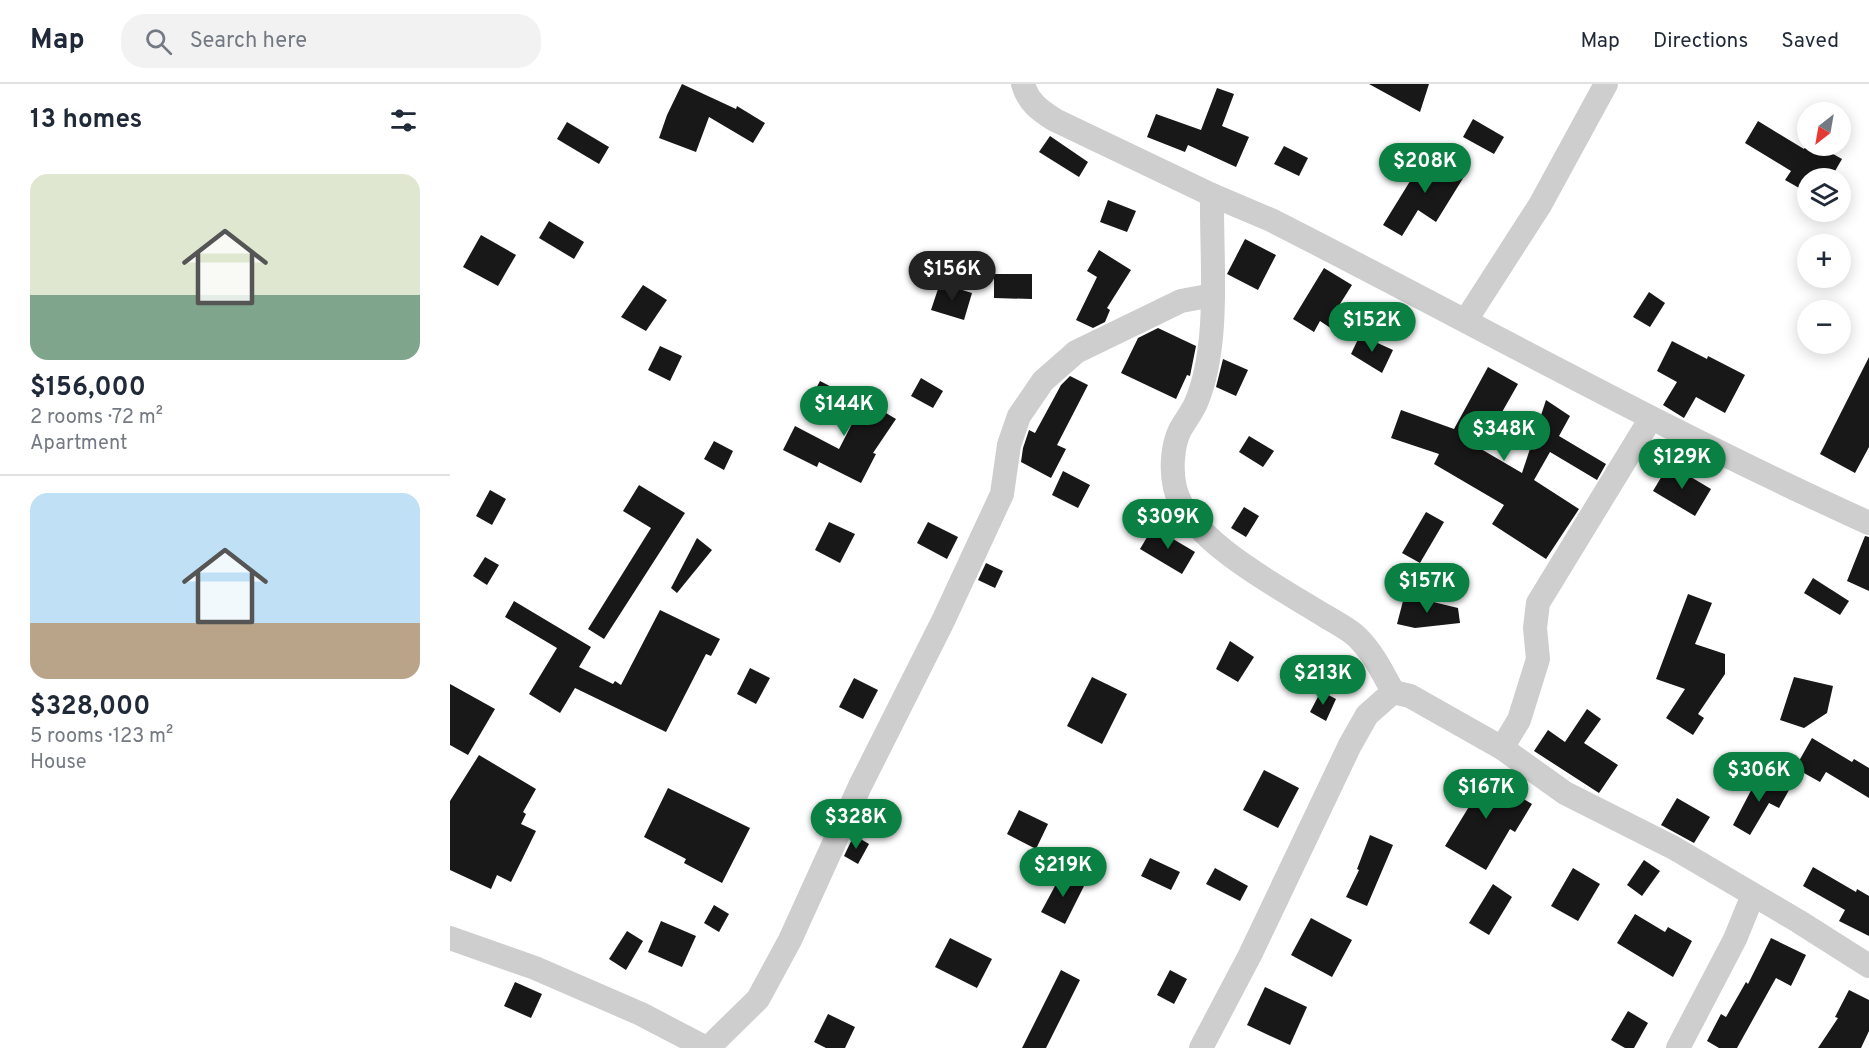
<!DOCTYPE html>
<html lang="en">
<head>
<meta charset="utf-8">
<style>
	:root { --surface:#fff; --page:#f2f2f3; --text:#1f2937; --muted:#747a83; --line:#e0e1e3; --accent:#0b8043 }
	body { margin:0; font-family:Overpass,sans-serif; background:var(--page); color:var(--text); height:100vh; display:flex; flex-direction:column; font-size:22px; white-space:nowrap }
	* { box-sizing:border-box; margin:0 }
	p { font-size:20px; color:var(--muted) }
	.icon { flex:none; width:33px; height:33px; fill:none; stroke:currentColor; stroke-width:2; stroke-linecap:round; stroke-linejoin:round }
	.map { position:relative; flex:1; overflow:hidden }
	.drawer { display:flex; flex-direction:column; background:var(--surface); width:450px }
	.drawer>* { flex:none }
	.needle { width:39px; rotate:211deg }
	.controls { position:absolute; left:1347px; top:18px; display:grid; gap:12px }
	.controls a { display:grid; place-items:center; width:54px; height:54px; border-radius:50%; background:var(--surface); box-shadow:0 3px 15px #0003; font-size:30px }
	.price { position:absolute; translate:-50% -51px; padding:0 14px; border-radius:21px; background:var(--accent); color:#fff; font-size:20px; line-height:39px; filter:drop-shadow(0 2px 3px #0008) }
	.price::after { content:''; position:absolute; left:50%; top:36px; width:18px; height:14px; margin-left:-9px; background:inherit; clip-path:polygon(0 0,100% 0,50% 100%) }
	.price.active { background:#222; color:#fff }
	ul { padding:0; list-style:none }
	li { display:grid; align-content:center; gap:12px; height:318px; padding:0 30px }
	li+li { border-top:2px solid var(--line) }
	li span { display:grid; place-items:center; height:186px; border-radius:18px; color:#555 }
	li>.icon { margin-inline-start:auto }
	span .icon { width:108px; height:108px; fill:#fffc; stroke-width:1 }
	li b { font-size:26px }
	h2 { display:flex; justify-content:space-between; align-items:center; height:72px; padding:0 30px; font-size:26px }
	header { display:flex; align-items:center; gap:36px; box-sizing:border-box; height:84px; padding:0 30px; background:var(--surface); border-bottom:2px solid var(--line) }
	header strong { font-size:28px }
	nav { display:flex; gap:33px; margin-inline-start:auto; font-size:21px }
	.search { width:420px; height:54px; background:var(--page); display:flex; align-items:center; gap:15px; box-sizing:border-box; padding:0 21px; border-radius:24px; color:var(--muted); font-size:22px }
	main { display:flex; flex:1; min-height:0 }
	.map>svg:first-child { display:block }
	.building { fill:#181818 }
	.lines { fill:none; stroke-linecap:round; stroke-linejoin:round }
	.street { stroke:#cecece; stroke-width:24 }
</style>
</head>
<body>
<header>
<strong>Map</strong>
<div class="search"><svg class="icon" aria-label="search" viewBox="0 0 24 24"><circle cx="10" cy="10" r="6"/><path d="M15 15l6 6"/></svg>Search here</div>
<nav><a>Map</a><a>Directions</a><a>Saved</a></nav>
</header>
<main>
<section class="drawer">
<h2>13 homes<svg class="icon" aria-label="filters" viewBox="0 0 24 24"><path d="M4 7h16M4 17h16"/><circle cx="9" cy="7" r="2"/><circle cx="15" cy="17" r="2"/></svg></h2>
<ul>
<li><span style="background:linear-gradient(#dfe7d0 65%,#7fa58c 0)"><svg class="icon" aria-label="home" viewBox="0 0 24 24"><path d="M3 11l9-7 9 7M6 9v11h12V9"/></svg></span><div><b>$156,000</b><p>2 rooms · 72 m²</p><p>Apartment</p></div></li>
<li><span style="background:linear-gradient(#bfe0f5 70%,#b9a48a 0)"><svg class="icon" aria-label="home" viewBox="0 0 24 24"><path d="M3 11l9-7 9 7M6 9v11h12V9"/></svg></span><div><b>$328,000</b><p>5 rooms · 123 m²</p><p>House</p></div></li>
</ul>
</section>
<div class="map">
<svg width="1419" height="964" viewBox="0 0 1419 964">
	<rect width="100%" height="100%" fill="#fff"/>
	<g class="building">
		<path d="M232 0 286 25 287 22 315 39 303 59 259 33 246 68 209 54 217 31Z"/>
		<path d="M919 0H979L970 28Z"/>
		<path d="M767 4 784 10 772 42 799 53 786 83 738 61 735 68 697 53 706 30 751 46Z"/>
		<path d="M1023 35 1054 53 1044 70 1013 53Z"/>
		<path d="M1308 37 1354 65 1358 59V62H1369L1392 75 1381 94H1358V109L1335 96 1341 87 1295 59Z"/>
		<path d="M117 38 159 63 149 80 107 55Z"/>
		<path d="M600 52 638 78 629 93 589 68Z"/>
		<path d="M834 62 858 74 849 92 824 80Z"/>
		<path d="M978 68 1015 91 986 138 968 126 952 152 933 141Z"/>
		<path d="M658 116 686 127 677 148 650 138Z"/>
		<path d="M99 137 134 158 124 175 89 154Z"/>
		<path d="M31 151 66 171 48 202 13 183Z"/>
		<path d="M795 155 826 171 808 206 777 190Z"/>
		<path d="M649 166 681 186 657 224 660 226 655 238 643 244 626 236 647 193 637 187Z"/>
		<path d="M874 184 902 201 890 220 895 223 882 245 870 237 864 248 843 235Z"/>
		<path d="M544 190H582V215L544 214Z"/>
		<path d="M490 199 522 209 514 236 481 226Z"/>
		<path d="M193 201 217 216 196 247 171 233Z"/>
		<path d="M1199 208 1215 219 1200 243 1183 233Z"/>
		<path d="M708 244 746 262 740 292 737 291 726 315 671 289 688 254Z"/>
		<path d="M910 251 943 266 932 289 901 270Z"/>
		<path d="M1222 257 1257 275 1258 272 1295 291 1275 329 1246 313 1234 334 1213 321 1227 298 1207 287Z"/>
		<path d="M210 262 232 272 220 297 198 286Z"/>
		<path d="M1419 273V363L1405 389 1370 370Z"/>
		<path d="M773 275 798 286 786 312 766 303Z"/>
		<path d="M1038 283 1068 300 1031 365 1072 389 1096 316 1120 332 1109 352 1156 380 1147 396 1100 368 1084 396 1129 425 1096 475 1042 440 1054 421 984 380 989 370 941 354 951 326 1004 345Z"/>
		<path d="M620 292 638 301 607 361 616 365 601 394 571 378 573 364 579 346 585 349 611 301Z"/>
		<path d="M471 294 493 307 483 324 461 312Z"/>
		<path d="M370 297 430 328 431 326 446 335 423 369 426 370 411 399 369 378 367 383 333 366 345 342 389 365 405 334 362 312Z"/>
		<path d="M799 352 824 367 813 383 789 368Z"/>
		<path d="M264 357 283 367 274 386 254 375Z"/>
		<path d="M1219 380 1261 405 1245 432 1203 407Z"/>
		<path d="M613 387 640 401 628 424 602 411Z"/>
		<path d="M189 401 235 429 154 555 138 545 201 444 173 427Z"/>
		<path d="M40 406 56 415 42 441 26 432Z"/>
		<path d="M794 423 809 432 796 453 781 444Z"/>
		<path d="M976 428 994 438 970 479 952 469Z"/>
		<path d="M379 438 405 450 390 479 365 466Z"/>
		<path d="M478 438 508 453 497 475 467 459Z"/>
		<path d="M703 443 745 468 732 490 690 465Z"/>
		<path d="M1415 452 1419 453V507L1397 497Z"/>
		<path d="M247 454 262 466 227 509 221 504Z"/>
		<path d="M35 473 49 481 37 501 23 492Z"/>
		<path d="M536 479 553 487 545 504 528 496Z"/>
		<path d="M1363 494 1399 517 1390 531 1354 509Z"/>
		<path d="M1238 510 1262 519 1245 560 1275 570V590L1248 630 1254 634 1243 651 1216 634 1235 605 1206 595Z"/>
		<path d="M971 515 1008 524 1010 539 965 544 947 540 953 517Z"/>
		<path d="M64 517 141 563 129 583 163 600 165 597 171 601 210 526 270 555 261 572 256 570 216 648 125 604 110 629 79 610 107 564 55 533Z"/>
		<path d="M780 557 804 573 788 598 766 585Z"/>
		<path d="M300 584 320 594 306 620 287 610Z"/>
		<path d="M642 593 677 610 652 660 617 642Z"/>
		<path d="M1344 593 1383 602 1377 629 1354 644 1330 636Z"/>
		<path d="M404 594 428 606 413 635 389 623Z"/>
		<path d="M0 600 45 625 18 671 0 661Z"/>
		<path d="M871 607 886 615 876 637 860 628Z"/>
		<path d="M1137 625 1151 635 1134 659 1168 681 1149 709 1084 667 1098 646 1115 658Z"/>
		<path d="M1362 654 1402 678 1404 675 1419 684V714L1376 688 1370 698 1345 684Z"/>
		<path d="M29 671 86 705 73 728 76 730 71 740 86 747 61 798 47 791 41 805 0 786V717Z"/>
		<path d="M814 686 849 704 828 744 793 726Z"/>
		<path d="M1026 687 1082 720 1065 748 1060 745 1036 786 995 762 1020 721 1009 715Z"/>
		<path d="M1309 691 1339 706 1329 724 1319 719 1300 751 1283 741Z"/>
		<path d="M218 704 300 744 272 799 234 779 236 775 194 753Z"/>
		<path d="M1227 714 1260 733 1244 759 1211 741Z"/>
		<path d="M569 726 598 740 586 765 557 750Z"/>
		<path d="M404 751 419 760 408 780 394 772Z"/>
		<path d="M920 751 943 761 917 822 896 813 909 786 907 785Z"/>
		<path d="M700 774 730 788 721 806 691 792Z"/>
		<path d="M1194 776 1210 787 1192 812 1177 801Z"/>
		<path d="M1363 783 1406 808 1407 805 1419 812V852L1389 837 1395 826 1353 802Z"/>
		<path d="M765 784 798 802 790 817 756 800Z"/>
		<path d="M1123 784 1150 800 1128 837 1101 822Z"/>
		<path d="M612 789 635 800 615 840 591 828Z"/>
		<path d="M1043 800 1062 813 1039 851 1019 839Z"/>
		<path d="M264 821 279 830 269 848 254 839Z"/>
		<path d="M1185 830 1215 848 1218 843 1242 857 1223 893 1167 859Z"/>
		<path d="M861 834 902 856 882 893 841 871Z"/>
		<path d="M211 837 246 852 232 883 198 868Z"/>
		<path d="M177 847 193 857 176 886 159 875Z"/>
		<path d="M500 854 542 875 527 904 485 883Z"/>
		<path d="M1321 854 1356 871 1341 902 1326 894 1287 964H1269L1257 957 1271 930 1276 933 1296 898 1298 900Z"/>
		<path d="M611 886 630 896 596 964H572Z"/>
		<path d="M720 886 737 895 724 920 707 911Z"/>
		<path d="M65 898 92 910 81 934 54 922Z"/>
		<path d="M815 903 857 923 840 961 797 941Z"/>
		<path d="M1399 906 1419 916V947L1411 964H1368L1388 934 1385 933Z"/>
		<path d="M1178 927 1198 939 1184 964H1175L1161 956Z"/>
		<path d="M378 930 405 943 395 964H376L364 958Z"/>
	</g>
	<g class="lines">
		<g class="street">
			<path d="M573 0C578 18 589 26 605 36L762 111 821 136C1020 237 1215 347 1419 439"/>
			<path d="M762 111C761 174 771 260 746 319 742 328 735 337 730 346 722 362 721 387 725 404 737 456 832 505 875 532 885 538 897 544 906 552 922 567 933 589 943 608"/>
			<path d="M1016 236 1090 121 1156 0"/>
			<path d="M1052 664 1115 709 1224 764 1348 837 1419 882"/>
			<path d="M0 854 85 884 191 930 256 964"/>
			<path d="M258 964 308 915 340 856 410 702 493 537 552 410 559 361 569 332 593 297 626 268 731 217 763 211"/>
			<path d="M751 964 800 871 900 661 917 631 943 608 960 612 1052 664 1069 636 1088 575 1085 544 1088 519 1201 334"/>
			<path d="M1228 964 1285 855 1303 811"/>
		</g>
	</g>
</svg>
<div class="controls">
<a><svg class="needle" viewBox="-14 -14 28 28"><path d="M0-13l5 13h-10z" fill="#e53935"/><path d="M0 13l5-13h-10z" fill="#747a83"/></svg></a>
<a><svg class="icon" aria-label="layers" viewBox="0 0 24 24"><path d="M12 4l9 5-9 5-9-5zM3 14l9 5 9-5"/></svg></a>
<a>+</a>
<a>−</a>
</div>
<b class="price" style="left:975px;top:110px">$208K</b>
<b class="price active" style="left:502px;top:218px">$156K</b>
<b class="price" style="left:922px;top:269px">$152K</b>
<b class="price" style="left:394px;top:353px">$144K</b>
<b class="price" style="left:1054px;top:378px">$348K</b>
<b class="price" style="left:1232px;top:406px">$129K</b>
<b class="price" style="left:718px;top:466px">$309K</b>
<b class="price" style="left:977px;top:530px">$157K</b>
<b class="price" style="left:873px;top:622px">$213K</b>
<b class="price" style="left:1309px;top:719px">$306K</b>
<b class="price" style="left:1036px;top:736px">$167K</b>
<b class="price" style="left:406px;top:766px">$328K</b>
<b class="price" style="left:613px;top:814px">$219K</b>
</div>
</main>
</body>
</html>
